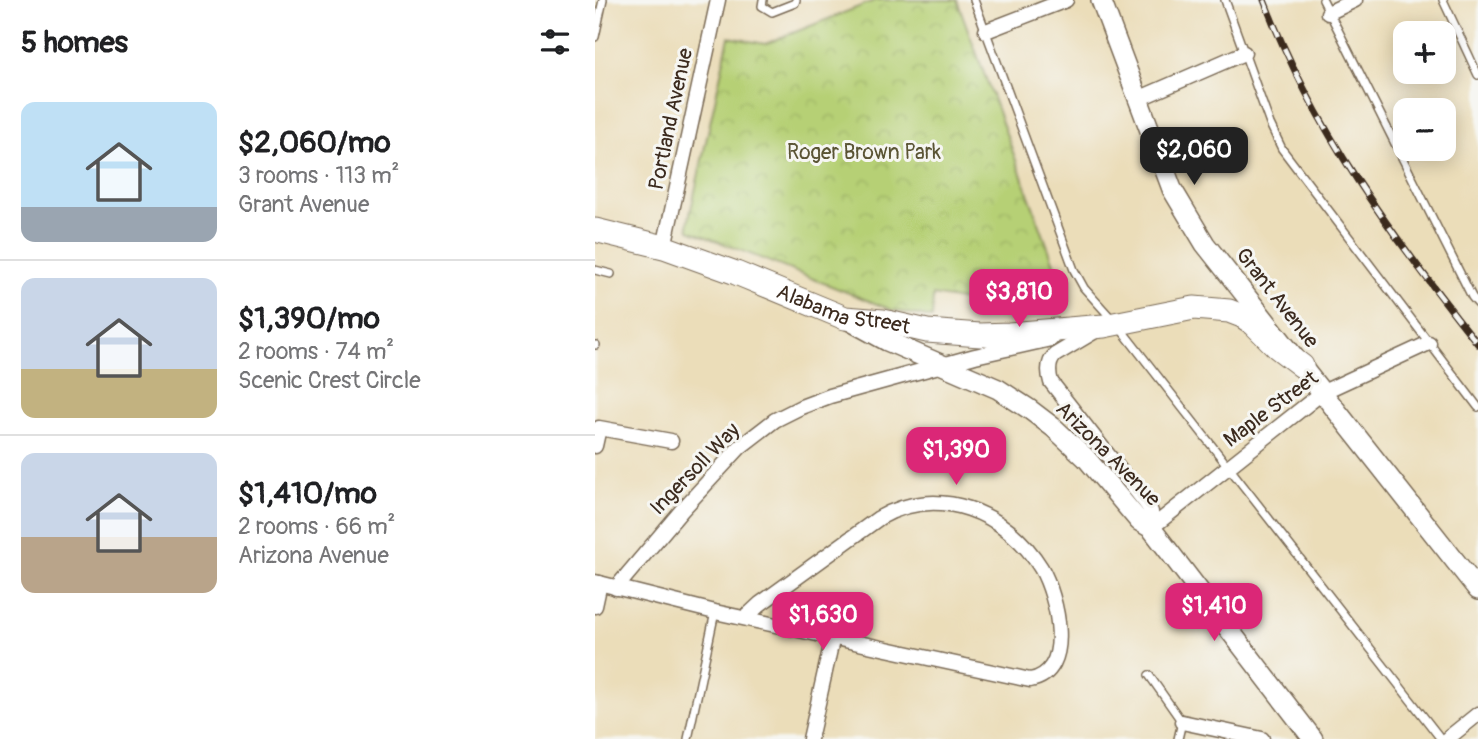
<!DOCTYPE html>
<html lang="en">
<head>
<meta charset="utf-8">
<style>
	:root { --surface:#fff; --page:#f2f2f2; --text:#202124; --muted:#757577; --line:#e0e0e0; --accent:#db2777 }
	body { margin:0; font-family:Pangolin,sans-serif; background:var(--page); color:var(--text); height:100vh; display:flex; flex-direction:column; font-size:26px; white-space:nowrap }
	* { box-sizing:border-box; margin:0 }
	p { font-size:23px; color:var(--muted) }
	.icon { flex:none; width:38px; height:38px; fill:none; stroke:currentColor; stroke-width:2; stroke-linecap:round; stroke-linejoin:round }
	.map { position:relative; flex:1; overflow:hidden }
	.drawer { display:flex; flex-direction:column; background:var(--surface); width:595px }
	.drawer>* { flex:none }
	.tools { position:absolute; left:798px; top:21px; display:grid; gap:14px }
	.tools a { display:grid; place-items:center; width:63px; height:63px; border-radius:14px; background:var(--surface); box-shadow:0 4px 18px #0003; font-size:35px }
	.price { position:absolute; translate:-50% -60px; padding:0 16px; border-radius:14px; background:var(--accent); color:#fff; font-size:23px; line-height:46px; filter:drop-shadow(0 2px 4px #0008) }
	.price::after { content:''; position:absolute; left:50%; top:42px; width:21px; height:16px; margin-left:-10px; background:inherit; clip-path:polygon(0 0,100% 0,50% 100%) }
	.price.selected { background:#222; color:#fff }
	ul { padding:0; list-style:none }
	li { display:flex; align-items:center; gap:21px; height:175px; padding:0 21px }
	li+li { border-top:2px solid var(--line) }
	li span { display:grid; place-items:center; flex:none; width:196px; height:140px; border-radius:14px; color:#555 }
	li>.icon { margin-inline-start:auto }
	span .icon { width:84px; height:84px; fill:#fffc; stroke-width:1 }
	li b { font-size:30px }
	h2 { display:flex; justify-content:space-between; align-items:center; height:84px; padding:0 21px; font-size:30px }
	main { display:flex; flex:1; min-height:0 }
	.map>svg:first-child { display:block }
	.park { fill:url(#park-crowns); stroke:#787d4a; stroke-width:2 }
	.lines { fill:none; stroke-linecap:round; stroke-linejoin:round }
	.lane-casing { stroke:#796954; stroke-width:10 }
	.street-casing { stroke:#796954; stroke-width:17 }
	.secondary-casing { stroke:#796954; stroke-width:22 }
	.primary-casing { stroke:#796954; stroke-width:25 }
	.lane { stroke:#fff; stroke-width:7 }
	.street { stroke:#fff; stroke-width:14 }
	.secondary { stroke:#fff; stroke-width:19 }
	.primary { stroke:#fff; stroke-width:23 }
	.rail-casing { stroke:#3b2a1e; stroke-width:7 }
	.rail { stroke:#f6f6f2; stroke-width:4.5; stroke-dasharray:13; stroke-linecap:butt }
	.labels { text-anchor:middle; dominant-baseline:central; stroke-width:6; stroke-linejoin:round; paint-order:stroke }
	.street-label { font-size:21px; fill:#3b2a1e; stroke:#f6f6f2 }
	.park-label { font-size:21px; fill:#5a5434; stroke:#f6f6f2 }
</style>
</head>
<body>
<main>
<section class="drawer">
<h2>5 homes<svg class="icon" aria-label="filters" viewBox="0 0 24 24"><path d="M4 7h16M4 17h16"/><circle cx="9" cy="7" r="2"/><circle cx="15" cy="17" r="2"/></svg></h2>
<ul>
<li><span style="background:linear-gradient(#bfe0f5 75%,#9aa5b1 0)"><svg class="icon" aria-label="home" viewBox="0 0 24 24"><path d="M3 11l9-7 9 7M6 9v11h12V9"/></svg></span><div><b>$2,060/mo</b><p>3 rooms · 113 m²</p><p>Grant Avenue</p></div></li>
<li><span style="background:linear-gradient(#c9d6e8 65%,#c2b280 0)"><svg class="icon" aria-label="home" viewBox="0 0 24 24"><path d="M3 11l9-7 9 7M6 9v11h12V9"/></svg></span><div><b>$1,390/mo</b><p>2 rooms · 74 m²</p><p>Scenic Crest Circle</p></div></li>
<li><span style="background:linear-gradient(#c9d6e8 60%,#b9a48a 0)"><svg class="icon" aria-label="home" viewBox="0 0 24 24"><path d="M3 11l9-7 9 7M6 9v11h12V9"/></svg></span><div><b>$1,410/mo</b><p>2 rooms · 66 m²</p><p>Arizona Avenue</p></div></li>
</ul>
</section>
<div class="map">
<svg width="883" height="739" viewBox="0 0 883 739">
	<defs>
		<pattern id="park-crowns" width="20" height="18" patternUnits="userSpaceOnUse" patternTransform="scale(1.75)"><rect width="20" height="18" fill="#b6d075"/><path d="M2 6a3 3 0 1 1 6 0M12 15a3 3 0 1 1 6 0" fill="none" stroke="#9db365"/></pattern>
	</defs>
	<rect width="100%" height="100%" fill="#f6f6f2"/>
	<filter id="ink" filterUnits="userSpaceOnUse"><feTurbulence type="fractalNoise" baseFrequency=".0143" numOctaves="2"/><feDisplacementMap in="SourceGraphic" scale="14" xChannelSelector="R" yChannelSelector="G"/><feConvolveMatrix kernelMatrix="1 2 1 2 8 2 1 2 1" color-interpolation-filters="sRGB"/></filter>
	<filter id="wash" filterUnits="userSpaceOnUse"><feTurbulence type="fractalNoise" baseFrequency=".00686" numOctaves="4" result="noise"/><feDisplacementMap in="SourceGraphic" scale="28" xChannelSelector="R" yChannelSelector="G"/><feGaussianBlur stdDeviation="1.57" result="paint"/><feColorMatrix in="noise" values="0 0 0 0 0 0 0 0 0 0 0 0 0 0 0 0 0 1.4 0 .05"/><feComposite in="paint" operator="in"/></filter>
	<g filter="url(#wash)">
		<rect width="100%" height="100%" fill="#ebddb9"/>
		<path class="park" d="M281 0H362L472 299 398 306 338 295 337 318 297 310 94 230 93 223 134 37 170 44Z"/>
	</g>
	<g filter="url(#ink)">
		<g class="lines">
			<g class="lane-casing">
				<g id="lane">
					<path d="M168 0 167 6 177 12 200 3 201 0"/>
					<path d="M379 0 479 270 489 288 517 319"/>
					<path d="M630 0 675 124 687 149 883 407"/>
					<path d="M728 0 877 297 883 304"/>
					<path d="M848 0 883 75"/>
					<path d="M0 37 8 0"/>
					<path d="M0 270 16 274"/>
					<path d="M525 328 846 739"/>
					<path d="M0 345H1"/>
					<path d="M554 675 587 722 583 739"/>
					<path d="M93 739 120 612"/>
				</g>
			</g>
			<g class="street-casing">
				<g id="street">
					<path d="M733 13 760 0"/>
					<path d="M391 31 471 0"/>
					<path d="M543 99 649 53"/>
					<path d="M69 247 123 0"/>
					<path d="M502 330 460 355C453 362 453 372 456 382L553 506 556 512V528"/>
					<path d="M0 446 4 428 76 441"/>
					<path d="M556 528 728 392 834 343"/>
					<path d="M0 582 120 612 435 680C481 672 462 596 446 568 411 511 343 484 284 518L165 604 151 617"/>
					<path d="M21 588 87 510 145 447 180 420 206 407 235 396 380 356 456 339"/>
					<path d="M0 606 5 583"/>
					<path d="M587 722 667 739"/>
					<path d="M215 739 238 636"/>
					<path d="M852 739 883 714"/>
				</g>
			</g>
			<g class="secondary-casing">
				<g id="secondary">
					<path d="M506 0 577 189 610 244 883 590"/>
					<path d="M250 318 292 341 403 389 434 409 459 428 491 458 544 521 556 528 718 739"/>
				</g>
			</g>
			<g class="primary-casing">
				<g id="primary">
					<path id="s1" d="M0 230 69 247 141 273 250 318 288 321 332 331 385 335 414 334 509 326 599 308 634 311 647 316 659 324 682 347 707 366"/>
				</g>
			</g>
			<use href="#lane" class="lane"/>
			<use href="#street" class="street"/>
			<use href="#secondary" class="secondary"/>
			<use href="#primary" class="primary"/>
			<g class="rail-casing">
				<path id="rail" d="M669 0C719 130 797 236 883 344"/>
			</g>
			<use href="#rail" class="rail"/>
		</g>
	</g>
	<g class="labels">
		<g class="street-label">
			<text transform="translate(76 119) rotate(-78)">Portland Avenue</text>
			<text transform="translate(682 298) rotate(52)">Grant Avenue</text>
			<text stroke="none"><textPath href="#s1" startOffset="262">Alabama Street</textPath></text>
			<text transform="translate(676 409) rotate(-37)">Maple Street</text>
			<text transform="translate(513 454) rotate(45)">Arizona Avenue</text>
			<text transform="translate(100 469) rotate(-46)">Ingersoll Way</text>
		</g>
		<g class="park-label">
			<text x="269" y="152">Roger Brown Park</text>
		</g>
	</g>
</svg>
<div class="tools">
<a>+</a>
<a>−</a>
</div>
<b class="price selected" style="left:599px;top:187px">$2,060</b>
<b class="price" style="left:424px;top:329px">$3,810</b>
<b class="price" style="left:361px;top:487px">$1,390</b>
<b class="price" style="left:619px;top:643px">$1,410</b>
<b class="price" style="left:228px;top:652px">$1,630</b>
</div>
</main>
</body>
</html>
